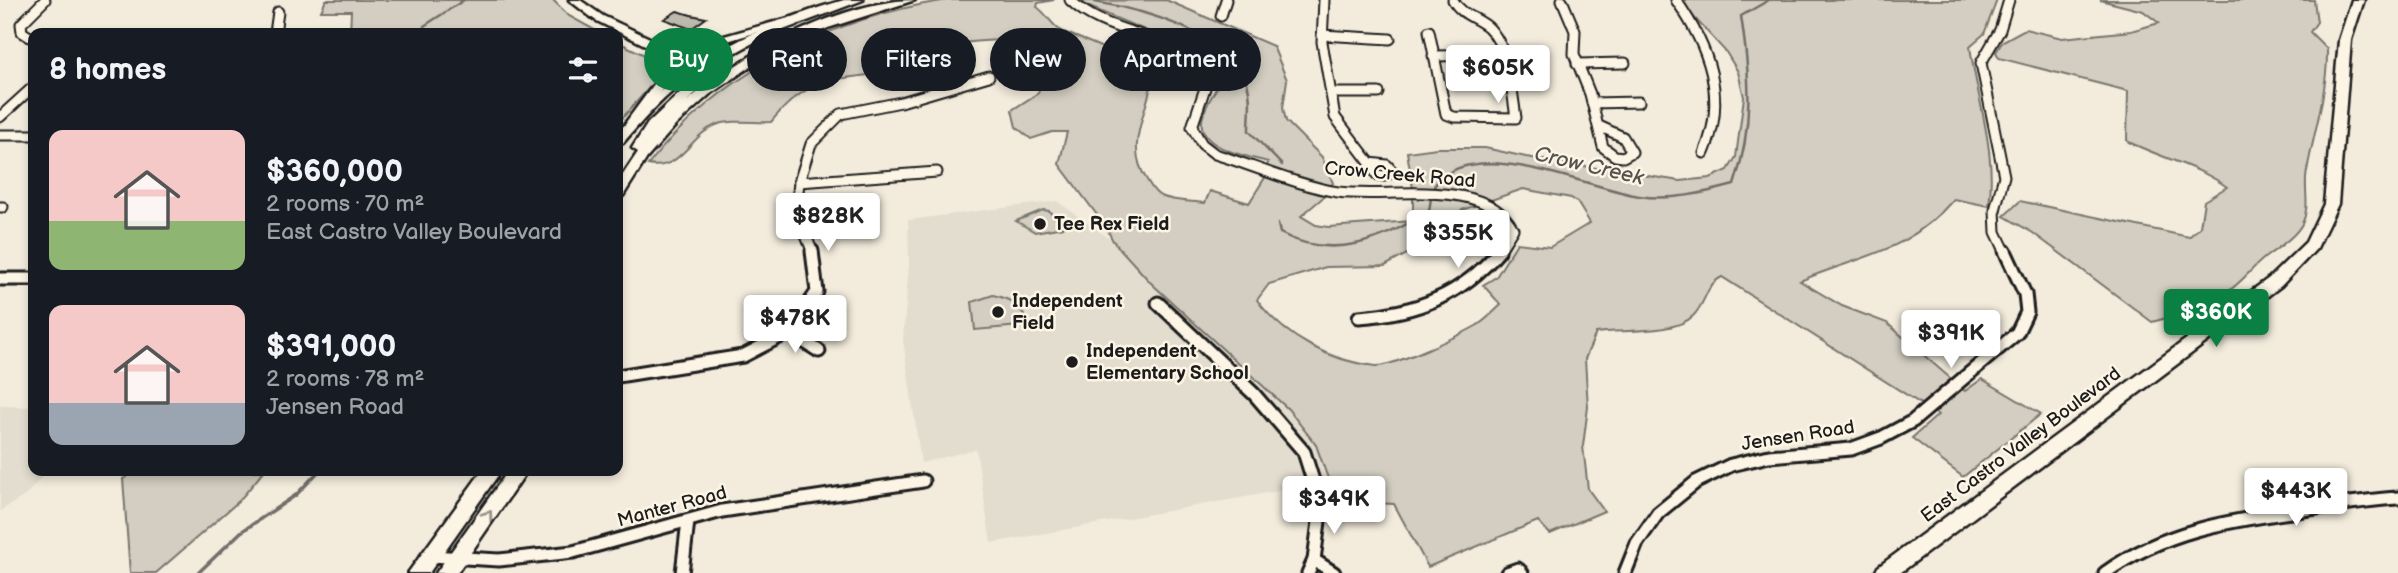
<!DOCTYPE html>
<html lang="en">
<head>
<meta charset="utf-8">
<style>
	:root { --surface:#171b24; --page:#242831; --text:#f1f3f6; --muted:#9ea1a6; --accent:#0b8043 }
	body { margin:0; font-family:"Balsamiq Sans",sans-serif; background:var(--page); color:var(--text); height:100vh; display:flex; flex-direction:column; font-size:26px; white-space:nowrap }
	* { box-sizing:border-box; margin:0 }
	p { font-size:23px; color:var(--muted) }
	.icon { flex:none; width:38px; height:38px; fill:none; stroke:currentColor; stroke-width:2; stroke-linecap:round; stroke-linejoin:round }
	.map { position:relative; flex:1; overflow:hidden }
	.drawer { position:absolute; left:28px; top:28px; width:595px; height:448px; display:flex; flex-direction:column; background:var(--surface); border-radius:14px; box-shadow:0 4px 10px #0003 }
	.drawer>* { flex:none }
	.top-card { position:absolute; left:644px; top:28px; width:665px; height:63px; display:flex; gap:14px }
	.price { position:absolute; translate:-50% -60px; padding:0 16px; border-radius:7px; background:#fff; color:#222; font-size:23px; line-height:46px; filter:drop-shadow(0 2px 4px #0008) }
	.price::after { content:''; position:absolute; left:50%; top:42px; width:21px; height:16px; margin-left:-10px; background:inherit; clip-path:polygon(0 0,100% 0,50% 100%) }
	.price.on { background:var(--accent); color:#fff }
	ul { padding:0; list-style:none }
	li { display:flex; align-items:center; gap:21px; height:175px; padding:0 21px }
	li span { display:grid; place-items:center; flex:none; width:196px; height:140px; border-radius:14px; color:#555 }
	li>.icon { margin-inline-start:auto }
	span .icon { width:84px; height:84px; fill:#fffc; stroke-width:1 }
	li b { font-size:30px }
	h2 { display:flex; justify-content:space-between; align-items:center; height:84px; padding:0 21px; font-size:30px }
	.pill { padding:0 24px; border-radius:32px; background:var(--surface); box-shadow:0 4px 10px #0003; font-size:24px; line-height:63px }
	.pill.on { background:var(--accent); color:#fff }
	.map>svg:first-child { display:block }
	.built { fill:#e3ddcf }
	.green { fill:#d3cec1; stroke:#78756e; stroke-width:2; fill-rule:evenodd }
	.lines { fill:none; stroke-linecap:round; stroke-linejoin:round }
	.stream-far1 { stroke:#716e68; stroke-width:2.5 }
	.stream { stroke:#716e68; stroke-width:3.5 }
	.building { fill:#beb9ae; stroke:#1c1c1c; stroke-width:2 }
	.minor-far1-casing { stroke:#1c1c1c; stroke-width:13 }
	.minor-casing { stroke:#1c1c1c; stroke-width:17 }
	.tertiary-casing { stroke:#1c1c1c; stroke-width:5 }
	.secondary-casing { stroke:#1c1c1c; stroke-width:5 }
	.minor-far1 { stroke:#fcf5e5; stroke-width:9 }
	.minor { stroke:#fcf5e5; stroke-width:11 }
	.tertiary { fill:#fcf5e5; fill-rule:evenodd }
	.secondary { fill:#fcf5e5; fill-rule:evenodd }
	.oneway { stroke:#97938b }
	.poi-dot { fill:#1c1c1c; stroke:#fcf5e5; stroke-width:2.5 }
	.labels { text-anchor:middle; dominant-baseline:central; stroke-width:5; stroke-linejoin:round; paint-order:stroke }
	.street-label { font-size:19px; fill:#1c1c1c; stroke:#fcf5e5 }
	.poi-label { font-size:19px; font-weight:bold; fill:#1c1c1c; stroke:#fcf5e5; text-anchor:start }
	.water-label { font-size:21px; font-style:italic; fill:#55534f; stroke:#fcf5e5 }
</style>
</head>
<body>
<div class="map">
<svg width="2398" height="573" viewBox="0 0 2398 573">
	<rect width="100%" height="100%" fill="#f3ecdd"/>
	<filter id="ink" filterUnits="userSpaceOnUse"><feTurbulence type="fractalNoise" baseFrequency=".0143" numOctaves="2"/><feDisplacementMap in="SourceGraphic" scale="14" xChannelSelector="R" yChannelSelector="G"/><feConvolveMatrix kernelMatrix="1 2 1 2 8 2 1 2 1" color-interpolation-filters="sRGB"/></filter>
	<g filter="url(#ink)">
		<g class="built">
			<path d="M1057 201 1113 241 1151 283 1288 409 1316 445 1328 482 991 543 976 449 921 463 903 340 909 263 908 220Z"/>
			<path d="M0 406 33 407V471H47L25 496 0 511Z"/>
		</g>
		<g class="green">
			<path d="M326 0H553L569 16 600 33H350L351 11H321Z"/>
			<path d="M948 0H1054L1038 3 1037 7C1046 13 1052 25 1060 30 1086 43 1144 57 1150 90 1143 121 1126 149 1147 180 1151 186 1154 193 1161 196 1174 202 1192 201 1205 203L1210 191 1249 203 1266 176 1326 195 1301 216 1316 225 1328 227 1413 221V188L1407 152 1437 148H1485L1526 157 1680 181 1710 178 1728 170 1736 157 1744 97 1738 72 1726 52 1678 0H1997L1984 34 1970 46C1977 100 1997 151 1989 206L1954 199C1905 255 1863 254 1800 281L1842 306 1887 323 1965 391 1982 379 2041 414 1963 477 1912 438 1938 415 1722 277C1705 285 1706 304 1693 316 1674 335 1621 329 1596 333L1585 359 1588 407 1583 446 1588 489 1604 511 1550 534 1538 521 1428 567 1394 504 1336 501 1316 445 1288 409 1151 283 1113 241 1106 227 1059 164 1067 132H1052L1031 139 1016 127 1012 110 1038 93 1049 57 1043 42C989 37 940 42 889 61L884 73C830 80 807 78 771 122 754 123 732 119 716 125 690 135 681 172 648 165 721 72 832 17 948 0ZM1523 189 1571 198 1577 202 1590 223 1550 247 1517 243 1496 277 1483 285 1501 305C1493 312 1485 321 1476 326 1460 335 1392 367 1376 366 1331 362 1283 336 1257 300L1269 284 1326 267 1385 266 1449 231 1462 210Z"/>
			<path d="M1166 0 1273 46 1287 80 1283 108 1286 121 1322 157 1333 183 1331 186 1267 167 1268 162C1247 156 1193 148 1203 116 1206 104 1215 92 1220 81 1211 62 1195 41 1173 37 1166 35 1160 36 1152 33 1130 24 1108 15 1085 5L1083 1Z"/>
			<path d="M2100 0H2314L2317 22 2310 32 2327 49C2328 90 2314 131 2307 171 2303 188 2311 206 2302 224 2295 237 2278 248 2267 256 2253 266 2242 283 2227 292 2205 307 2178 315 2152 322L2033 233 2004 216 2020 201 2189 237 2200 227 2204 201 2227 187C2201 167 2158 157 2127 141L2128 91 1999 58 1996 52 2003 41 2025 29 2062 38 2131 31 2159 23 2143 11Z"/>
			<path d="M618 42 655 60 660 69 656 80 618 123Z"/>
			<path d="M1043 210 1049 211 1063 227 1035 232 1016 221Z"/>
			<path d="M993 295C1006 298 1017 302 1024 315L1020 326 975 330 972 302Z"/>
			<path d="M136 471H264L239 501 156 573H130L123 479Z"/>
		</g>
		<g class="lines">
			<g class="stream-far1">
				<path d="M1095 2C1139 9 1231 33 1247 83 1252 98 1249 115 1249 131L1282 165"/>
				<path d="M426 33 424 26 464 0"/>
				<path d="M1278 224 1280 233C1332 261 1382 241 1429 211 1431 201 1431 188 1438 181 1481 137 1588 188 1639 196 1671 201 1704 193 1734 185 1754 127 1750 75 1741 16L1769 0"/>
			</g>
			<path class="stream" d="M198 573 241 532 296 495 319 471"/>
		</g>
		<path class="building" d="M677 11 691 15 706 18 691 29 664 19Z"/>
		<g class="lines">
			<g class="minor-far1-casing">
				<g id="minor-far1">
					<path d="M1070 0C1110 39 1176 29 1208 79L1192 127 1202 144 1215 154C1251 165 1303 187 1338 192 1389 199 1486 176 1513 229L1498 253"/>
					<path d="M1324 0 1322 42 1335 117 1370 163"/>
					<path d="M1562 0 1575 31 1574 54 1590 94 1603 147 1615 156 1623 157 1632 152 1623 137 1599 126"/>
					<path d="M1676 0C1709 47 1728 98 1704 153"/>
					<path d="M1221 16 1226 0"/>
					<path d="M1429 31 1446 114 1454 117 1516 118C1512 91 1509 47 1488 27 1476 17 1461 15 1453 0"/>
					<path d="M275 33 278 12"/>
					<path d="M1322 35 1390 39"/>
					<path d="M33 39 22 32 21 24 45 0"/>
					<path d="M1433 56 1500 55"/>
					<path d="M1577 64 1625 63"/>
					<path d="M1331 93H1379"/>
					<path d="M1592 103 1639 102"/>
					<path d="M0 117 33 87"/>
					<path d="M0 135H33"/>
					<path d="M1370 163 1387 165 1393 172 1385 176 1377 175Z"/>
					<path d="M799 182 937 172"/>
					<path d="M0 207H3"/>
					<path d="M813 253 796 211 799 182 811 144 841 114 901 102 989 76"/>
					<path d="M2006 253 1996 232 1995 210 2004 176 1981 63 2000 30 2009 0"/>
				</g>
			</g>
			<g class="minor-casing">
				<g id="minor">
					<path d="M0 279H33"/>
					<path d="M1158 303 1254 394 1304 452 1321 506 1314 560 1308 573"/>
					<path d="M1359 317C1416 313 1461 296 1499 251"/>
					<path d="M789 332 819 351"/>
					<path d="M618 376 743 356 789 332 817 292 812 251"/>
					<path d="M431 556 499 560 573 552 722 511 923 481"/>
					<path d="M1314 560 1334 573"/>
					<path d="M682 573 688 521"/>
					<path d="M1507 573 1518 569 1522 573"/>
					<path d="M1625 573 1637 543 1658 513 1696 482 1731 465 1769 456 1851 449 1881 438 1913 421 2017 333 2027 312 2025 294 2005 251"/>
					<path d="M2105 573C2163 531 2227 521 2297 511 2330 506 2364 500 2398 498"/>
				</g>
			</g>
			<g class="tertiary-casing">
				<path id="tertiary" d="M569 0H580L603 16 658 42 710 40 792 17 797 20 711 46 669 48 710 64C700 71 683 63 672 58L675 72 636 125 632 126 626 122 663 72V63L657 51 595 20Z"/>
			</g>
			<g class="secondary-casing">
				<g id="secondary">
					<path d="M844 0H863L762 38 711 66 715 73 714 76 686 102C740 55 843 0 915 0L828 28 787 47 747 69 709 95 676 125 647 158 623 196 618 198V182L638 152 632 148 648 123 702 72C675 83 643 120 623 143L618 144V132C679 64 757 25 844 0Z"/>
					<path d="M2352 0H2364L2351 40 2338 204 2317 248 2281 286 1900 573H1875L1878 567 2269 278 2306 242 2324 204 2339 40Z"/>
					<path d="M482 471H501L429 573H408Z"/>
					<path d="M508 471H527L457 573H436Z"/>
				</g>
			</g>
			<use href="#minor-far1" class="minor-far1"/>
			<use href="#minor" class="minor"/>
			<use href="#tertiary" class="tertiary"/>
			<use href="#secondary" class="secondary"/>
		</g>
		<defs><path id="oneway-chevron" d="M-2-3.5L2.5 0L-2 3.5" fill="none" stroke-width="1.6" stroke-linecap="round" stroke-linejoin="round" transform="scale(1.75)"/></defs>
		<use class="oneway" href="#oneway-chevron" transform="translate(488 515) rotate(-54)"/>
	</g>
	<g class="poi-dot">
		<circle cx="1040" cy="224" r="7"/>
		<circle cx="998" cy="312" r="7"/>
		<circle cx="1072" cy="362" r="7"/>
	</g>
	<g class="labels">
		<g class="street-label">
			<text transform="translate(1400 175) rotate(5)">Crow Creek Road</text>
			<text transform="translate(1798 436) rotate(-9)">Jensen Road</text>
			<text transform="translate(2021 445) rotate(-37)">East Castro Valley Boulevard</text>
			<text transform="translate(672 507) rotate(-15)">Manter Road</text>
		</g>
		<g class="poi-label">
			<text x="1054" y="224">Tee Rex Field</text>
			<text x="1012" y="301">Independent<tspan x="1012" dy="22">Field</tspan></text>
			<text x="1086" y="351">Independent<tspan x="1086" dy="22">Elementary School</tspan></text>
		</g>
		<g class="water-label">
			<text transform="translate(1589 166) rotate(13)">Crow Creek</text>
		</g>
	</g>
</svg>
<b class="price" style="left:1498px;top:105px">$605K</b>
<b class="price" style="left:828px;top:253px">$828K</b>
<b class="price" style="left:1458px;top:270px">$355K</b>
<b class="price on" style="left:2216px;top:349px">$360K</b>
<b class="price" style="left:795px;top:355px">$478K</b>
<b class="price" style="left:1951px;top:370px">$391K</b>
<b class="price" style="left:2296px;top:528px">$443K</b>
<b class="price" style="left:1334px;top:536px">$349K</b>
<div class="top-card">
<a class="pill on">Buy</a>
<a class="pill">Rent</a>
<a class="pill">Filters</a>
<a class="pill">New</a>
<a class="pill">Apartment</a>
</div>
<section class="drawer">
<h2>8 homes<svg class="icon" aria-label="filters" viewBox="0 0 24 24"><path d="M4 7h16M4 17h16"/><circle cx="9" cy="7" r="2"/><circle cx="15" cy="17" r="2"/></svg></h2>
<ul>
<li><span style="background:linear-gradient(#f6c9c9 65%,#8fb573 0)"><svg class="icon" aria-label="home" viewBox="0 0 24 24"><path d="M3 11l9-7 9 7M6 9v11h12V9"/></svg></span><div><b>$360,000</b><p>2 rooms · 70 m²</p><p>East Castro Valley Boulevard</p></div></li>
<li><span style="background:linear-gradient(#f6c9c9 70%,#9aa5b1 0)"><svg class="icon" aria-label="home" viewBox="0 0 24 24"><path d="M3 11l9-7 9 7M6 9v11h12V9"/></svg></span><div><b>$391,000</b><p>2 rooms · 78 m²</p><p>Jensen Road</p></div></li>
</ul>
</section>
</div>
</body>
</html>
